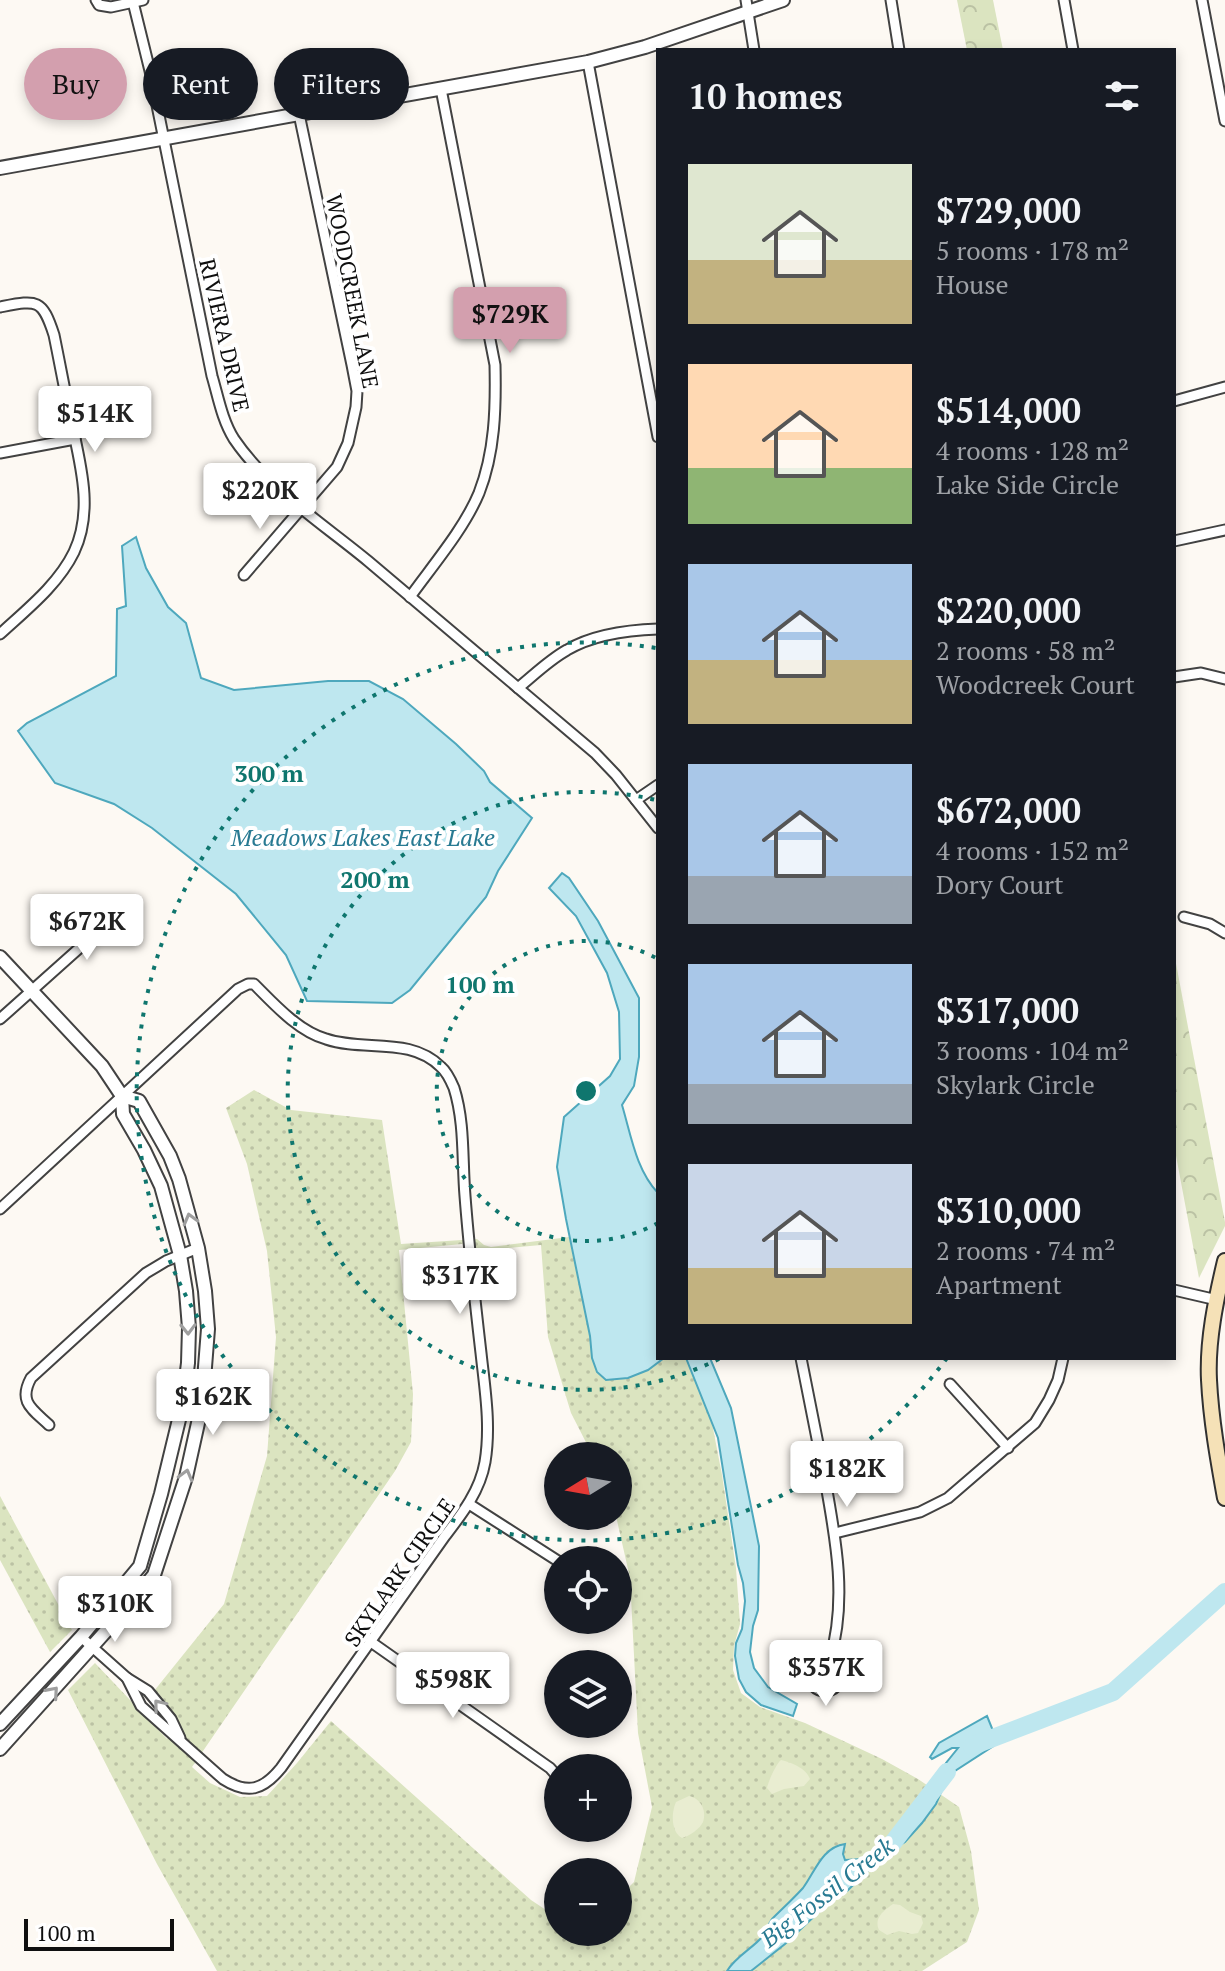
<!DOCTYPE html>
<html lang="en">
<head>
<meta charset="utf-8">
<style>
	:root { --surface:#171b24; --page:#20242c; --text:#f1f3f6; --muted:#9ea1a6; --accent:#d39fae }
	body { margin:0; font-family:"PT Serif",serif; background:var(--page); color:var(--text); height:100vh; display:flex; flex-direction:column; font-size:30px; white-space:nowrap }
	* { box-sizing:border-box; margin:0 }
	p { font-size:26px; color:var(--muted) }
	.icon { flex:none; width:44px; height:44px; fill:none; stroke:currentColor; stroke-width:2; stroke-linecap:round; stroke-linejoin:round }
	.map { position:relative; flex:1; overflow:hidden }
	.sheet { position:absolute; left:656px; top:48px; width:520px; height:1312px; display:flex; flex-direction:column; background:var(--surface); border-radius:0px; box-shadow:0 4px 12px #0003 }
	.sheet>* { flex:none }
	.hud { position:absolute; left:24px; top:48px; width:512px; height:72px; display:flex; gap:16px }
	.needle { width:52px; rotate:259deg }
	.buttons { position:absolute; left:544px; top:1442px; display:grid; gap:16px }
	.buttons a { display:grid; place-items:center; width:88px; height:88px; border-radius:50%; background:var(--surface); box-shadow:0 4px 12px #0003; font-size:40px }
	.scale { position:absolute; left:24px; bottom:20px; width:150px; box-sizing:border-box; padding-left:8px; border:4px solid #0f0f0f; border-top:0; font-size:22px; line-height:28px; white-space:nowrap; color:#0f0f0f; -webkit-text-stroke:6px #fff; paint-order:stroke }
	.price { position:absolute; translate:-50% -68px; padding:0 18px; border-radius:8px; background:#fff; color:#222; font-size:26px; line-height:52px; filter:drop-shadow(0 2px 4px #0008) }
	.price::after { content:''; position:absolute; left:50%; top:48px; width:24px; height:18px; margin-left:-12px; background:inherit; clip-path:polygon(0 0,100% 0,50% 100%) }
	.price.current { background:var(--accent); color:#111 }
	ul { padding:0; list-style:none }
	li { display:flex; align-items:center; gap:24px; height:200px; padding:0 32px }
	li span { display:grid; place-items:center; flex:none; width:224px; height:160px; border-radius:0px; color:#555 }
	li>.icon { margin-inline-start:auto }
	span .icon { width:96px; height:96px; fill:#fffc; stroke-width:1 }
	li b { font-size:34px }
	h2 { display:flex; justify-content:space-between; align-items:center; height:96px; padding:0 32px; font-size:34px }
	.chip { padding:0 28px; border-radius:36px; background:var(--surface); box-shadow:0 4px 12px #0003; font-size:28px; line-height:72px }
	.chip.current { background:var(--accent); color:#111 }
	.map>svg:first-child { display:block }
	.grass { fill:url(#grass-dots); fill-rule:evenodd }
	.park { fill:url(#park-crowns) }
	.pitch { fill:#e9edd1 }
	.water { fill:#bee7ef; stroke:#4ea8bd; stroke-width:2 }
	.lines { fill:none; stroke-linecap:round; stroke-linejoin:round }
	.river { stroke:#bee7ef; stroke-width:18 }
	.minor-casing { stroke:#424242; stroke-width:13 }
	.tertiary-casing { stroke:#424242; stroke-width:16 }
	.secondary-casing { stroke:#313131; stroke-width:18 }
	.minor { stroke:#fff; stroke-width:9 }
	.tertiary { stroke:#fff; stroke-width:12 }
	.secondary { stroke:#f5e1b7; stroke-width:14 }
	.oneway { stroke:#9f9f9f }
	.ring { fill:none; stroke:#0f766e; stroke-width:4; stroke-dasharray:4 8 }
	.labels { text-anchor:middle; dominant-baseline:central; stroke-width:8; stroke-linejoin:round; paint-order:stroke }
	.street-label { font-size:22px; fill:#0f0f0f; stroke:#fff }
	.water-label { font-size:24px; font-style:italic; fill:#287a92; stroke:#fff }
	.centre { fill:#0f766e; stroke:#fff; stroke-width:4 }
	.ring-label { font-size:24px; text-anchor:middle; font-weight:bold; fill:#0f766e; stroke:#fff; stroke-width:8; stroke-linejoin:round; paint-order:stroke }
</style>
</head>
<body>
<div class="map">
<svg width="1225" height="1971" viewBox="0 0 1225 1971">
	<defs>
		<pattern id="grass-dots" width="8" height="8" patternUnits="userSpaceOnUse" patternTransform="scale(2)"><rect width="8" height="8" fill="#dbe4c0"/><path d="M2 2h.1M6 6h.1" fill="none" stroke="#bbc2a4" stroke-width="1.8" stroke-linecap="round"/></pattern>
		<pattern id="park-crowns" width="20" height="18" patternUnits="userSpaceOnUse" patternTransform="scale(2)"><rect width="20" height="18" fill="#dbe4c0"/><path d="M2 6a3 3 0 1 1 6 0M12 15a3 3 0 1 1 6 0" fill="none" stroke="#bbc2a4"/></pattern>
	</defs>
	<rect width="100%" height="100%" fill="#fdf9f3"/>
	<g class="grass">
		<path d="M254 1090 291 1110 382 1120 401 1244 477 1239 484 1245 491 1247 569 1237 590 1336 592 1358 615 1380 628 1378 648 1370 664 1358H686L711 1418 722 1475 736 1568 740 1624 734 1646 733 1670 741 1693 760 1707 805 1723 882 1759 918 1779 959 1807 971 1851 979 1910 967 1942 922 1971H217L157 1864 68 1690 95 1663 167 1739 179 1725 154 1691 224 1604 267 1456 276 1337 267 1251 247 1164 226 1108ZM462 1244 481 1249H497L541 1245 548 1337 571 1413 593 1456H618V1516H616L630 1578 638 1733 652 1807 634 1882 618 1898V1932H558V1918L531 1900 331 1721 297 1763 267 1796 240 1797 210 1783 192 1767 395 1471 411 1442 413 1394 399 1250Z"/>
		<path d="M0 1496 72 1630 50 1652 0 1560Z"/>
	</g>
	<g class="park">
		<path d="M957 0H993L1003 50H967Z"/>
		<path d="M1174 953 1225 1222V1226L1199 1278 1174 1145Z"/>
	</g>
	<g class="pitch">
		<path d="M781 1760C791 1762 807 1769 810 1779L804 1786 784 1789 772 1794 767 1788C768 1782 776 1764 781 1760Z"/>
		<path d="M689 1796C700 1798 707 1810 703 1822 700 1829 689 1836 682 1838 671 1832 671 1813 676 1802Z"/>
		<path d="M893 1904 900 1905 910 1912 921 1916 923 1923 918 1933 912 1934 899 1931 887 1935 879 1930C874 1918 883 1911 893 1904Z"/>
	</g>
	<g class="water">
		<path d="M136 537 146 568 168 607 186 623 201 678 234 690 328 681H369L403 699 456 744 484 771 490 782 532 818 498 871 486 897 410 990 392 1003 307 1001 286 955 236 894 152 828 114 804 55 783 18 731 27 723 116 676 117 609 126 606 122 546Z"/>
		<path d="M562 873 569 878 598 921 639 998V1057L634 1086 622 1105C631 1135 636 1170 658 1193V1358H664L648 1370 628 1378 606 1380 597 1372 592 1358 590 1336 566 1219 557 1167 564 1117 610 1076 620 1059 619 1012 607 973 576 916 549 888Z"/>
		<path d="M686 1358H710L731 1408 759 1546 758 1610 753 1626 750 1652 754 1668 768 1687 797 1704 793 1716 761 1705 746 1692 739 1679 735 1656 736 1643 742 1629 745 1601 743 1583 738 1565 718 1438Z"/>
		<path d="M987 1716 998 1743 955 1771 945 1783 936 1804 922 1823 905 1842 884 1855 847 1891 840 1892 785 1944 751 1971H727C736 1956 752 1949 763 1936 767 1931 768 1924 772 1919 782 1909 793 1899 803 1888 815 1872 822 1847 845 1844L843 1854 845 1860 863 1859 893 1839 917 1816 928 1799 946 1763 958 1748H952L932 1759 930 1757 939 1743Z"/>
	</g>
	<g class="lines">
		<g class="river">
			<path d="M972 1746 1113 1692 1225 1592"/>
			<path d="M892 1844 947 1772"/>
		</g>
		<g class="minor-casing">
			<g id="minor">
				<path d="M96 0 99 5 111 7 143 0"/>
				<path d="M746 0 754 50"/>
				<path d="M891 0 899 50"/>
				<path d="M1064 0 1073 50"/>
				<path d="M1202 0 1225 121"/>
				<path d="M133 2 150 71 212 376C218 396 222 420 234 439 268 489 322 523 368 561 444 625 519 689 595 753L616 775 658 828"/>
				<path d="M588 62 658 437"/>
				<path d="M0 307C37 300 42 298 54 335 60 364 65 392 71 420 80 463 94 510 74 552 58 585 26 610 0 634"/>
				<path d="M1174 401 1225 387"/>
				<path d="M0 453 75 439"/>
				<path d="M1174 541 1225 530"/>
				<path d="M244 575 337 467 348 443 356 407 357 391 352 365 299 114"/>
				<path d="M410 597C433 565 464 529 479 493 495 452 496 408 495 365L441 89"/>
				<path d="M1174 677 1201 673 1225 679"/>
				<path d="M518 688C534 675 549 660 567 650 594 634 628 630 658 629"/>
				<path d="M636 800 658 785"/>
				<path d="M1184 917 1210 924 1225 933"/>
				<path d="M0 1019 122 910"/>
				<path d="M0 1209 238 989 248 984H254C274 1004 298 1031 326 1039 364 1052 410 1036 441 1067 447 1072 451 1081 454 1088 465 1123 462 1160 465 1196 469 1249 475 1301 481 1353 485 1390 491 1426 485 1462 480 1491 462 1514 445 1536L281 1768C263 1790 248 1795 223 1779L141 1706 127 1678"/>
				<path d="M1174 1290 1217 1300"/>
				<path d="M801 1358C809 1397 816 1435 824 1474 835 1535 848 1598 830 1659"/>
				<path d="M950 1384 1008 1448"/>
				<path d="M49 1425C32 1409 18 1402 31 1378L146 1273 166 1261 198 1248"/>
				<path d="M469 1504 558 1561"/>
				<path d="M835 1533 920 1512 948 1498 1035 1423 1049 1400 1058 1380 1063 1358"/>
				<path d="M81 1637 127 1678 148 1691 171 1719 180 1738"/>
				<path d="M371 1642 550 1768 558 1777"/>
				<circle cx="825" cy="1675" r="16"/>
			</g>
		</g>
		<g class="tertiary-casing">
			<g id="tertiary">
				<path d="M0 168 588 62 645 47 783 0"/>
				<path d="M0 957 102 1066 122 1096 123 1114 144 1150 161 1186 180 1255 186 1291 189 1328 188 1363 183 1403 161 1494 140 1566 81 1637 0 1724"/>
				<path d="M0 1749 133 1601 154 1575 186 1477 202 1405 208 1329 205 1291 198 1248 179 1179 170 1156 139 1101 122 1096"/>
			</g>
		</g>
		<g class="secondary-casing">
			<path id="secondary" d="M1225 1261C1216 1299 1207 1341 1209 1380 1211 1420 1218 1459 1225 1498"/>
		</g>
		<use href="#minor" class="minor"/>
		<use href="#tertiary" class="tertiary"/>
		<use href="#secondary" class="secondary"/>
	</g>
	<defs><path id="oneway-chevron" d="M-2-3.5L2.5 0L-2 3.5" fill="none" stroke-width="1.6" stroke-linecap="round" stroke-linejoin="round" transform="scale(2)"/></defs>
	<g class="oneway">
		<use href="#oneway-chevron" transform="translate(190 1219) rotate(-105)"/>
		<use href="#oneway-chevron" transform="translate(188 1329) rotate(89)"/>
		<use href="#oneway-chevron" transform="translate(186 1475) rotate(-75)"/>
		<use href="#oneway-chevron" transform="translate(53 1692) rotate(-49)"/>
		<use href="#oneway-chevron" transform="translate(159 1705) rotate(-129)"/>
	</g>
	<g class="ring">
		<path d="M658 1223A150 150 0 1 1 658 959"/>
		<path d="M719 1359A299 299 0 1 1 656 800"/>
		<path d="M947 1358A449 449 0 1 1 656 648"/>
	</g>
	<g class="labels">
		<g class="street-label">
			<text transform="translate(353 291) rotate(79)">WOODCREEK LANE</text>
			<text transform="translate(225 335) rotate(77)">RIVIERA DRIVE</text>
			<text transform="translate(399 1572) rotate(-55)">SKYLARK CIRCLE</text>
		</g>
		<g class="water-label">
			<text x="363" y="837">Meadows Lakes East Lake</text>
			<text transform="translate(827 1892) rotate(-38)">Big Fossil Creek</text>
		</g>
	</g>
	<circle cx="586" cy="1091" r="12" class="centre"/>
	<g class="ring-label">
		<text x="269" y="782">300 m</text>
		<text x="375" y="888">200 m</text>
		<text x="480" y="993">100 m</text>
	</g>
</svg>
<div class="buttons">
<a><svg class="needle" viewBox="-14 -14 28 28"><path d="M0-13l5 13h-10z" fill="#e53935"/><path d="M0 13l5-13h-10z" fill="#9ea1a6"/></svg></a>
<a><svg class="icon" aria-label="locate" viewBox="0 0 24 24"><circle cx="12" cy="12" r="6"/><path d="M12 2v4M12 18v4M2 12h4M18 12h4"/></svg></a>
<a><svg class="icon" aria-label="layers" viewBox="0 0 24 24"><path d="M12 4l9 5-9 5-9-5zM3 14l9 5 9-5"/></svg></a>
<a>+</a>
<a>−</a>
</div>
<div class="scale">100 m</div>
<b class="price current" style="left:510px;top:355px">$729K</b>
<b class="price" style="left:95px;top:454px">$514K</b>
<b class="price" style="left:260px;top:531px">$220K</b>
<b class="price" style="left:87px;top:962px">$672K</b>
<b class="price" style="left:460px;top:1316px">$317K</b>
<b class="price" style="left:213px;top:1437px">$162K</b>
<b class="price" style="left:847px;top:1509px">$182K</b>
<b class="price" style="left:115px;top:1644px">$310K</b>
<b class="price" style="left:826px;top:1708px">$357K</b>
<b class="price" style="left:453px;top:1720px">$598K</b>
<div class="hud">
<a class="chip current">Buy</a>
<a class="chip">Rent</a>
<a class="chip">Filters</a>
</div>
<section class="sheet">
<h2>10 homes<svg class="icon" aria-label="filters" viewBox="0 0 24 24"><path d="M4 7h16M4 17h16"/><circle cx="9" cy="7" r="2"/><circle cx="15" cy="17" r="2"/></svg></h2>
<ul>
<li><span style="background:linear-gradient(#dfe7d0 60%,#c2b280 0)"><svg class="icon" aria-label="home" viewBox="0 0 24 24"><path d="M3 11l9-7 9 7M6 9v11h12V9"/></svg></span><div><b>$729,000</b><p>5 rooms · 178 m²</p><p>House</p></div></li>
<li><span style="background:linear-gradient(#ffd9b3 65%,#8fb573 0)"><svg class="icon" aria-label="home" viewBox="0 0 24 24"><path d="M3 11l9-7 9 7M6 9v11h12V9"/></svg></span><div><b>$514,000</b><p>4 rooms · 128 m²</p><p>Lake Side Circle</p></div></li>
<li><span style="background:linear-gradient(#a9c7e8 60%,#c2b280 0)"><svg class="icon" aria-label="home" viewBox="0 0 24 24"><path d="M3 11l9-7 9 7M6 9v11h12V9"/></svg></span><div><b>$220,000</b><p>2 rooms · 58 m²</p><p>Woodcreek Court</p></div></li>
<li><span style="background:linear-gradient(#a9c7e8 70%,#9aa5b1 0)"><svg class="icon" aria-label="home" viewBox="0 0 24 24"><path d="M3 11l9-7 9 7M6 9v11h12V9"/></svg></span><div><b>$672,000</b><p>4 rooms · 152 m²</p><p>Dory Court</p></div></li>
<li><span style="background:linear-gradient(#a9c7e8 75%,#9aa5b1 0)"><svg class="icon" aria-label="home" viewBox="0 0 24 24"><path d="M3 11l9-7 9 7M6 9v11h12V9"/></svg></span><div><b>$317,000</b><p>3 rooms · 104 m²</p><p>Skylark Circle</p></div></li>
<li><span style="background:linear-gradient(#c9d6e8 65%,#c2b280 0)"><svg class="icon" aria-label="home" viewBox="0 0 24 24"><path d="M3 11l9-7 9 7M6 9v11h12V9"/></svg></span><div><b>$310,000</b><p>2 rooms · 74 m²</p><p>Apartment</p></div></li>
</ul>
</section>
</div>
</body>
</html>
